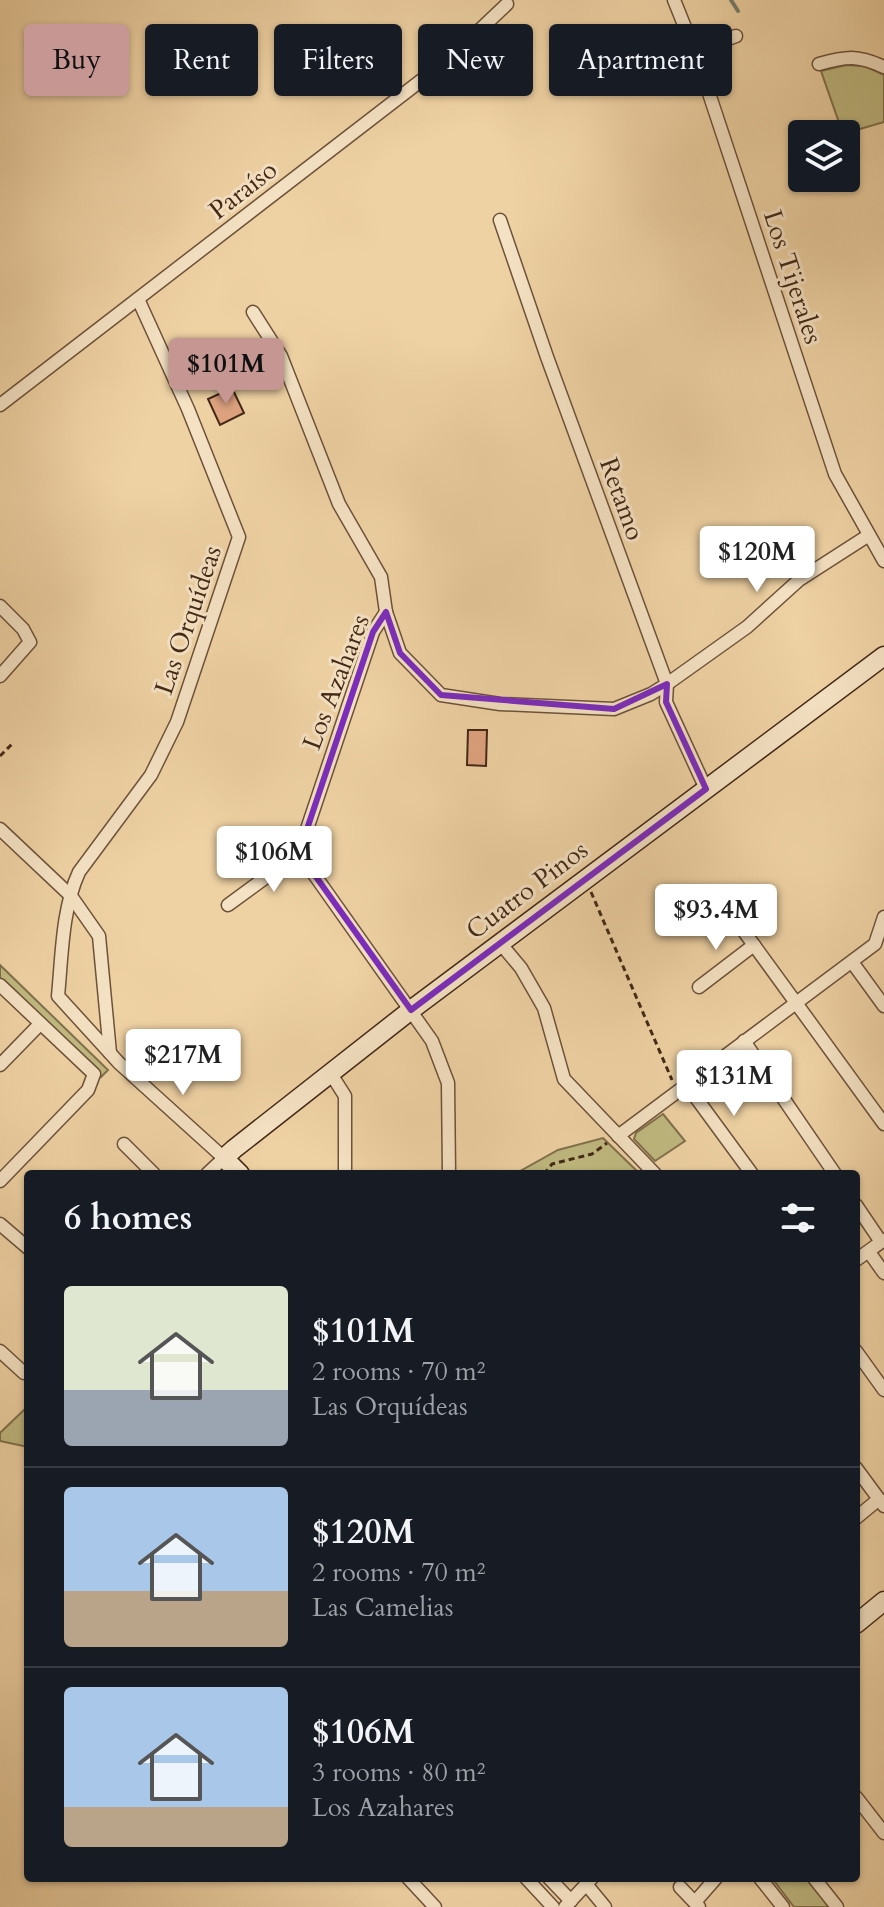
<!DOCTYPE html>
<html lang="en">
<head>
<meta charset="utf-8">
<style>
	:root { --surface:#171b24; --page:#20242c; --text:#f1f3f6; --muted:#9ea1a6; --line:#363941; --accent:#c59692 }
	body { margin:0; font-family:Cardo,serif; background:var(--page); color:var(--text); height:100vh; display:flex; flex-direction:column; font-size:30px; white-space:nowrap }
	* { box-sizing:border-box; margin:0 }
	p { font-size:26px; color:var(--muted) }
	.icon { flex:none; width:44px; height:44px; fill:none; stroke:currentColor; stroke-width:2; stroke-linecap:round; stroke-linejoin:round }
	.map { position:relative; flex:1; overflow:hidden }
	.sheet { position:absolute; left:24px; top:1170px; width:836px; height:712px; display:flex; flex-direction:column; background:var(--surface); border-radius:8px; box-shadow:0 2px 6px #0004 }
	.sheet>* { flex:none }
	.banner { position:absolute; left:24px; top:24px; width:836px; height:72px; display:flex; gap:16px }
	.tools { position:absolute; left:788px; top:120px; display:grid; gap:16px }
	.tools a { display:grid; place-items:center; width:72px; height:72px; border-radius:8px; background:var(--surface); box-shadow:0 2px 6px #0004; font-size:40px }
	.price { position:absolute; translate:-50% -68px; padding:0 18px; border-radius:8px; background:#fff; color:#222; font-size:26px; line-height:52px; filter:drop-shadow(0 2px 4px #0008) }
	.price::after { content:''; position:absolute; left:50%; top:48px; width:24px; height:18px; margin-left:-12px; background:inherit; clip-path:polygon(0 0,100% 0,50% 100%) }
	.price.on { background:var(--accent); color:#111 }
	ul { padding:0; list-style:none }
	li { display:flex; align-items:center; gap:24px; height:200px; padding:0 40px }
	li+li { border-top:2px solid var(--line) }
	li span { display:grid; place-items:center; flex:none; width:224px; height:160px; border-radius:8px; color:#555 }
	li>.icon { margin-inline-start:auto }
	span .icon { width:96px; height:96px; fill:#fffc; stroke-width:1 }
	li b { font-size:34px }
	h2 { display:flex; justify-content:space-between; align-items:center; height:96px; padding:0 40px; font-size:34px }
	.chip { padding:0 28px; border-radius:8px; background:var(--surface); box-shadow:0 2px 6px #0004; font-size:28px; line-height:72px }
	.chip.on { background:var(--accent); color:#111 }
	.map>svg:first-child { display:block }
	.green { fill:#c0ba81; stroke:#81714c; stroke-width:2 }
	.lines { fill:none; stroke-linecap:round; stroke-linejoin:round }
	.stream { stroke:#777e6d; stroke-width:4 }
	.building { fill:#dfa380; stroke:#422816; stroke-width:2 }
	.street-casing { stroke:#6d523a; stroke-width:15 }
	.secondary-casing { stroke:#422816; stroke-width:21 }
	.path { stroke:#422816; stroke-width:3; stroke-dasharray:6 4; stroke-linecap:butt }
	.street { stroke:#f5e2c4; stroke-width:12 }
	.secondary { stroke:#f5e2c4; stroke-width:18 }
	.marked { fill:none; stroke:#7b2cbf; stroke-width:6; stroke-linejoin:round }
	.labels { text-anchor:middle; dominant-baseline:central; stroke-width:6; stroke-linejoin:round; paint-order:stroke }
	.street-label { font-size:26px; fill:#422816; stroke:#f5e2c4 }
</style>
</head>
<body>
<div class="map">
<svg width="884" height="1907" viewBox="0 0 884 1907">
	<rect width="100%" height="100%" fill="#efd2a4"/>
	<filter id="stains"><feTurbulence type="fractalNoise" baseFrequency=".0025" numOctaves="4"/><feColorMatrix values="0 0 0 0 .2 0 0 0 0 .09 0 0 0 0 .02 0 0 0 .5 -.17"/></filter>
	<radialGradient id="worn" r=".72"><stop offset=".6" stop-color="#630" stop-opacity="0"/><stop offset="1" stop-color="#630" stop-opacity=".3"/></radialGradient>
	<g class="green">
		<path d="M846 65 865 66 884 75V122L843 134 821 71Z"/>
		<path d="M0 965 108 1070 101 1077 0 979Z"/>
		<path d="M663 1114 685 1141 655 1161 634 1139 636 1133Z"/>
		<path d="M603 1138 640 1174H515L558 1150Z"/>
		<path d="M28 1406V1447L0 1441V1433Z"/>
		<path d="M772 1878H810L833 1907H794Z"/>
	</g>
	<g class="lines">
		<path class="stream" d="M731 0 738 11"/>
	</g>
	<g class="building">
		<path d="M232 388 244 413 220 425 208 399Z"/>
		<path d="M468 730H487L486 766 467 765Z"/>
	</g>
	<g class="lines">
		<g class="street-casing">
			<g id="street">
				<path d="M674 0 697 57 835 474 884 561"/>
				<path d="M695 51 736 36"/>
				<path d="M819 64C847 56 858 55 884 67"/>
				<path d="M500 220 547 357 667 684 666 702 706 789"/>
				<path d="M138 299 188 409 239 537 177 722 151 775 79 872C62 909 62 955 58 996L119 1063 224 1158 207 1174"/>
				<path d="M253 312 281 356 339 504 381 577 386 612 400 653 441 695 500 704 614 709 651 694 667 684 747 627 799 580 869 535"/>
				<path d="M0 405 449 59 507 4"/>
				<path d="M0 606 23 629 30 642 0 676"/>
				<path d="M0 829 71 896 99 936 110 1053"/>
				<path d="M299 853 432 1041 448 1083 449 1174"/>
				<path d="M299 853 373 632 386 612"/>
				<path d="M228 905 299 853"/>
				<path d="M735 919 884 1124"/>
				<path d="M500 943 521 968 544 1008 564 1079 655 1174"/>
				<path d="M852 962 884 1006"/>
				<path d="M0 985 94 1074 88 1090 0 1181"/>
				<path d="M699 987 754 945"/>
				<path d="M744 1041 835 1174"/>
				<path d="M0 1065 40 1024"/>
				<path d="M331 1074 345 1096V1174"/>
				<path d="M686 1084 752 1174"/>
				<path d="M618 1136 875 944 884 917"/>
				<path d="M124 1144 154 1174"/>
				<path d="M856 1205 881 1242"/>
				<path d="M0 1224 28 1248"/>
				<path d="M869 1252 884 1273"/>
				<path d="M856 1260 884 1240"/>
				<path d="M0 1351 24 1373"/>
				<path d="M856 1351 884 1390"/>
				<path d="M856 1468 884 1506"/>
				<path d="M856 1518 879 1499"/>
				<path d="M856 1797 884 1833"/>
				<path d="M408 1878 435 1907"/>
				<path d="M526 1878 553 1907"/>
				<path d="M549 1878 571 1901"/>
				<path d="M760 1878 783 1907"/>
				<path d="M814 1878 837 1907"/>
				<path d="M586 1884 605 1907"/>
				<path d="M680 1887 699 1907"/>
				<path d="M695 1902 716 1878"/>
				<path d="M565 1907 592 1878"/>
			</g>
		</g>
		<g class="secondary-casing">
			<g id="secondary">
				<path d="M240 1174 224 1158 234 1149 411 1010 884 656"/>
				<path d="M856 1624 884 1601"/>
			</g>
		</g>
		<g class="path">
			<path d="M0 756 12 744"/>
			<path d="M591 892 672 1080"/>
			<path d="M544 1174 552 1164 592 1154 607 1143"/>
		</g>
		<use href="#street" class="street"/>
		<use href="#secondary" class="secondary"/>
	</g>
	<path class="marked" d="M386 612 400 653 441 695 614 709 667 684 666 702 706 789 411 1010 299 853 373 632Z"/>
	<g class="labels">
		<g class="street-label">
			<text transform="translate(243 190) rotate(-38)">Paraíso</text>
			<text transform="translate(793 277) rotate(72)">Los Tijerales</text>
			<text transform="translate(622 499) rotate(70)">Retamo</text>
			<text transform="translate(188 620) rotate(-71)">Las Orquídeas</text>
			<text transform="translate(336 682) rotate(-69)">Los Azahares</text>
			<text transform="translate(527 890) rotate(-37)">Cuatro Pinos</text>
		</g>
	</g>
	<rect width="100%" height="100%" filter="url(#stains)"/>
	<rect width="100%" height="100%" fill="url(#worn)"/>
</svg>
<div class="tools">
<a><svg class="icon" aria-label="layers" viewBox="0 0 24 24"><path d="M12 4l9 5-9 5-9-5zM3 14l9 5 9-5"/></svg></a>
</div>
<b class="price on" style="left:226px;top:406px">$101M</b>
<b class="price" style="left:757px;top:594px">$120M</b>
<b class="price" style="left:274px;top:894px">$106M</b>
<b class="price" style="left:716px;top:952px">$93.4M</b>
<b class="price" style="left:183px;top:1097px">$217M</b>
<b class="price" style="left:734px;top:1118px">$131M</b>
<div class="banner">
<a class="chip on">Buy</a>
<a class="chip">Rent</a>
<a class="chip">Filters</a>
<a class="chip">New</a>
<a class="chip">Apartment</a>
</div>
<section class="sheet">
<h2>6 homes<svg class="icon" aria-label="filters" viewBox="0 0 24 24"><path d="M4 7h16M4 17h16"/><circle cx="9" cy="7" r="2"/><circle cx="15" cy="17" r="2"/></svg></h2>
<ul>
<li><span style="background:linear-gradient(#dfe7d0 65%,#9aa5b1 0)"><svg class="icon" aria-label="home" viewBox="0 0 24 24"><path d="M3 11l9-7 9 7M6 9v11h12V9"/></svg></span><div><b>$101M</b><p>2 rooms · 70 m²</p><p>Las Orquídeas</p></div></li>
<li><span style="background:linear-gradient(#a9c7e8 65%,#b9a48a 0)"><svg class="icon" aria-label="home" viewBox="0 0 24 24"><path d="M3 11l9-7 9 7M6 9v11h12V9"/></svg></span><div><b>$120M</b><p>2 rooms · 70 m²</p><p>Las Camelias</p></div></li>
<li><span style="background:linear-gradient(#a9c7e8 75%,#b9a48a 0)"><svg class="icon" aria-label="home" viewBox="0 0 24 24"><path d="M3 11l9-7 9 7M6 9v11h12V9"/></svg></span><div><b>$106M</b><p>3 rooms · 80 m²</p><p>Los Azahares</p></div></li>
</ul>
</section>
</div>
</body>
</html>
